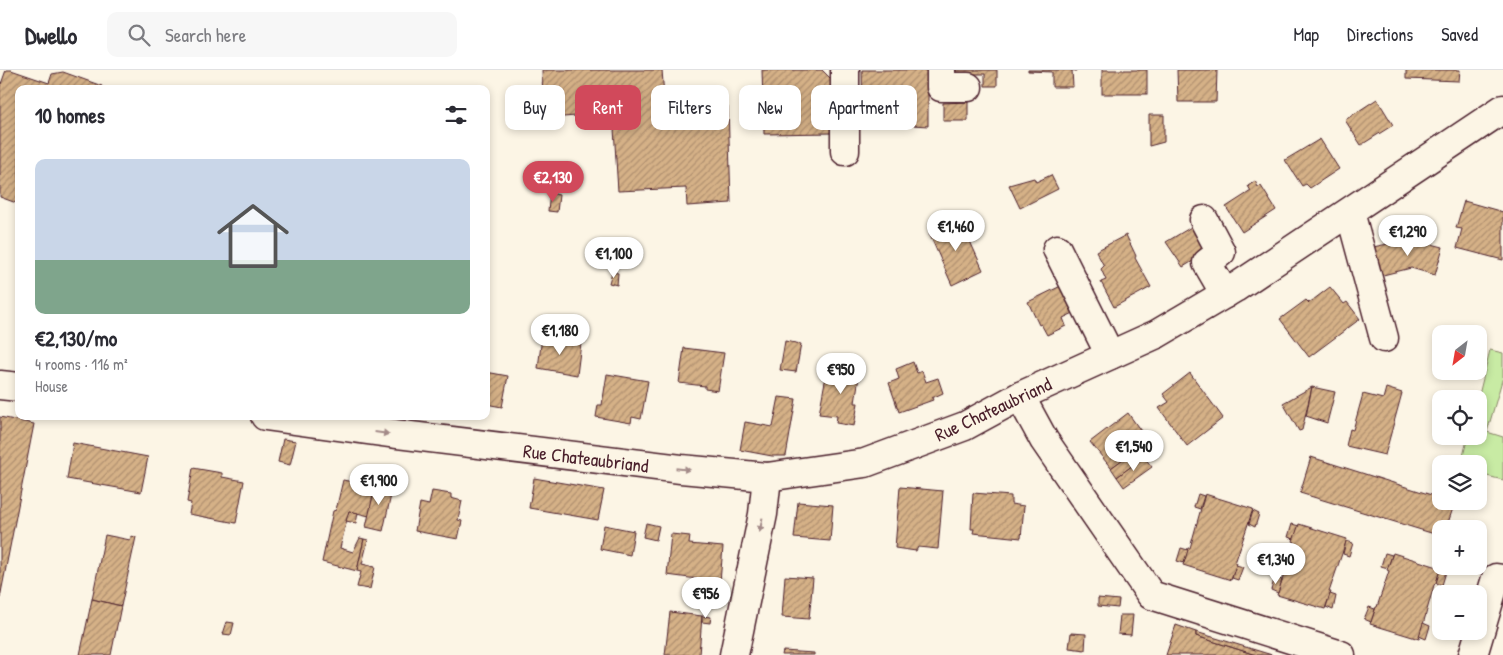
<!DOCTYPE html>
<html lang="en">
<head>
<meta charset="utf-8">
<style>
	:root { --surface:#fff; --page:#f7f7f7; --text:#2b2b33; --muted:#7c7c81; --line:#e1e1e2; --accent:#d1495b }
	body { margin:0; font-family:"Patrick Hand",sans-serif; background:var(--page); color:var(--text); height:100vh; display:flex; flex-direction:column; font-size:19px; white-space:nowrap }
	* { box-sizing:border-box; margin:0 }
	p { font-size:16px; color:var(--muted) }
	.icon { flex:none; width:28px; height:28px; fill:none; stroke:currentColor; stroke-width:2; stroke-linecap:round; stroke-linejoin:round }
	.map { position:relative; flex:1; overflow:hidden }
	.sheet { position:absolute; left:15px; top:15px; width:475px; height:335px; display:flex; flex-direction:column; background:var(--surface); border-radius:10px; box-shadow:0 2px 8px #0003 }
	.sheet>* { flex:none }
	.top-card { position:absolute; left:505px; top:15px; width:475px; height:45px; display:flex; gap:10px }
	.needle { width:32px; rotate:211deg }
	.controls { position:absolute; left:1432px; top:255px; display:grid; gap:10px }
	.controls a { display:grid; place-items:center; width:55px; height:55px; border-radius:10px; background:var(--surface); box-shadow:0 2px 8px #0003; font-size:25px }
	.price { position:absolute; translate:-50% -42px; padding:0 11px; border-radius:18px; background:#fff; color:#222; font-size:16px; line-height:32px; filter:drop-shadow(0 1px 2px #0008) }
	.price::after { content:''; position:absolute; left:50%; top:30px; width:15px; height:11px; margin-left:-8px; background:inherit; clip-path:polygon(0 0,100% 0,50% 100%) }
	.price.selected { background:var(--accent); color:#fff }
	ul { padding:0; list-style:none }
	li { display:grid; align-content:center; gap:10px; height:265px; padding:0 20px }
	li+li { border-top:1px solid var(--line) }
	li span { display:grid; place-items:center; height:155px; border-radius:10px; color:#555 }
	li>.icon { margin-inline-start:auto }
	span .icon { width:90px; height:90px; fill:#fffc; stroke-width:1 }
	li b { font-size:21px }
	h2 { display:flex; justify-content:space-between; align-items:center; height:60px; padding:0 20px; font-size:21px }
	.pill { padding:0 18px; border-radius:10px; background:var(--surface); box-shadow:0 2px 8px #0003; font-size:18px; line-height:45px }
	.pill.selected { background:var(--accent); color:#fff }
	header { display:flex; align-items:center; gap:30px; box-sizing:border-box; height:70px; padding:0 25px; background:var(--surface); border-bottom:1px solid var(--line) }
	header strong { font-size:24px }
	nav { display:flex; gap:28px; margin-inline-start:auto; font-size:18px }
	.search { width:350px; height:45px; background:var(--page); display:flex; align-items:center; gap:12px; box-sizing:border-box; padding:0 18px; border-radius:10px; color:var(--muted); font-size:19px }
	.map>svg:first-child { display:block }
	.green { fill:#c8eba4; stroke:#898568 }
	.building { fill:url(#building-hatch); stroke:#4a1f2b }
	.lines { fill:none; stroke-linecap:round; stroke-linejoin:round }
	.minor-casing { stroke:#4a1f2b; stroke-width:31 }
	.minor { stroke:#fcf5e5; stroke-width:28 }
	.oneway { fill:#a38a88 }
	.labels { text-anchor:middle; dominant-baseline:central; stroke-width:4.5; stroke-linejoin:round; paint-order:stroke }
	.street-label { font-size:19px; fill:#4a1f2b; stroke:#fcf5e5 }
</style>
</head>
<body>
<header>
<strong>Dwello</strong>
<div class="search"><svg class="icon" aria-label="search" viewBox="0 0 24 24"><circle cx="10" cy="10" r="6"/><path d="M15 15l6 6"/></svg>Search here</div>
<nav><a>Map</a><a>Directions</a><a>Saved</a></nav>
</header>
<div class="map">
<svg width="1503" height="585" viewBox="0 0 1503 585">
	<defs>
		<pattern id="building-hatch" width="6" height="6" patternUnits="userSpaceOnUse" patternTransform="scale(1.25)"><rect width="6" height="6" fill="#d5b187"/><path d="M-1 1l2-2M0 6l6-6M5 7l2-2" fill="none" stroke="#af8f6f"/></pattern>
	</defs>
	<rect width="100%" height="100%" fill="#fcf5e5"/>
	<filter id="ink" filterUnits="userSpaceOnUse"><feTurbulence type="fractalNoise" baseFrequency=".02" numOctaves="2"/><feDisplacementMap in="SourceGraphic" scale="10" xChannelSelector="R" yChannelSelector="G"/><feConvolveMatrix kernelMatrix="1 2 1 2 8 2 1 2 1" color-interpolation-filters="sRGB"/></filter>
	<g filter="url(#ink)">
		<path class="green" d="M1490 280 1503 283V307L1487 362 1503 367V410L1479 404V394H1461L1468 366H1479V329H1478Z"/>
		<g class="building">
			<path d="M6 0H11L49 13 52 4 63 2 102 16 101 19H19V134L0 127V17Z"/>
			<path d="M542 0H662L665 40 728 37 731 133 687 136 686 118 618 121 613 43 526 50 525 35H543Z"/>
			<path d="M762 0H822L833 11V63L764 64Z"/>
			<path d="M862 0H928V56L863 52Z"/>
			<path d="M953 0H997V16H985V4H953Z"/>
			<path d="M1028 0H1076V1L1072 0 1073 17H1052V2L1028 1Z"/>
			<rect x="1102" y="0" width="45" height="24"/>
			<path d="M1177 0H1217L1216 32H1178Z"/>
			<path d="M1406 0H1460L1459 11 1406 9Z"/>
			<path d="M1377 29 1393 55 1361 75 1345 50Z"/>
			<path d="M968 32V51H943V33Z"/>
			<path d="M1149 45H1164V72L1149 76Z"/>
			<path d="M1320 69 1339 99 1310 118 1306 114 1302 116 1285 90Z"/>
			<path d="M1051 105 1058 119 1020 138 1009 115 1034 108 1036 112Z"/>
			<path d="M1255 111 1258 117 1261 116 1276 140 1242 162 1226 137 1251 121 1248 116Z"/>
			<path d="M550 123 559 125 557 142 548 141Z"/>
			<path d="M1464 131 1503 142V190L1457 178 1462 159 1456 158Z"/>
			<path d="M960 149 983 200 952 215 929 163Z"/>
			<path d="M1198 153 1213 179 1183 197 1166 172Z"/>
			<path d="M1126 165 1136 186 1135 188 1151 217 1114 237 1101 212 1106 210 1101 199 1104 196 1096 181Z"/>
			<path d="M1412 169 1443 177 1435 205 1411 198 1379 206 1373 177Z"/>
			<path d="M612 202 618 203 617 215 609 213Z"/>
			<path d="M1069 212 1082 239 1063 248 1066 256 1047 265 1041 254 1039 255 1028 232Z"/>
			<path d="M1330 217 1344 234 1347 232 1360 249 1309 287 1280 249 1306 230 1309 233Z"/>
			<path d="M542 267 581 273 577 305 538 298Z"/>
			<path d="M785 271 801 274 796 302 780 300Z"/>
			<path d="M684 278 724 283 718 321 705 319V316L679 313Z"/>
			<path d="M913 292 917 303 922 301 926 312 938 308 943 323 932 328 933 330 899 342 889 313 899 309 896 299Z"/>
			<path d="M828 295 860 300 855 333H858L854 356 836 353 837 346 819 344Z"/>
			<path d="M486 302 508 306 502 337 486 334Z"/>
			<path d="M1190 303 1223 348 1187 376 1159 338 1169 332 1163 324Z"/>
			<path d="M607 304 648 311 641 349 632 347 631 353 596 347 598 335H602Z"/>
			<path d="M1312 317 1302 360 1299 361 1283 333Z"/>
			<path d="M1312 317 1335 322 1327 353 1306 346Z"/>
			<path d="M1386 318 1402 323 1385 385 1346 376 1350 359 1353 360 1363 324 1383 329Z"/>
			<path d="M779 327 796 329 786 386H772L740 380 745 352 773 357Z"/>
			<path d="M1128 343 1148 371 1111 398 1090 372Z"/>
			<path d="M0 347 34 354 0 528Z"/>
			<path d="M283 369 296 371 290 395 278 392Z"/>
			<path d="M73 373 148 387 141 422 67 409Z"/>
			<path d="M1138 378 1144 387 1117 407 1111 398Z"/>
			<path d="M1144 387 1152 397 1124 417 1117 407Z"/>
			<path d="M1311 387 1441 428V431L1455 432 1446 459H1441V466L1300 423Z"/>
			<path d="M193 398 222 403V407L244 411 236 453 189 444 191 433 187 432Z"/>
			<path d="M534 408 604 420 598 450 529 438Z"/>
			<path d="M343 410 373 416 374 412H376L369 446 349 441 340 478 353 482 360 468 364 469 357 501 322 492 333 441 336 440Z"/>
			<path d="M376 412 393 416 383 461 366 457Z"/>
			<path d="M900 417 943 421 938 479 918 477 916 481 895 478Z"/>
			<path d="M432 421 451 424V428L462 431 458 450 462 451 458 469 415 461 420 433 429 435Z"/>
			<path d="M973 423 1011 426V434L1024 436 1021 468 973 463 974 459H971Z"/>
			<path d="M1198 424 1204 426 1200 439 1194 437Z"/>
			<path d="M1205 424 1253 439 1235 493H1237L1231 510 1183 495 1188 478H1190Z"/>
			<path d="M798 432 833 435 830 471 794 468Z"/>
			<path d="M349 441 358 443 356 453 346 451Z"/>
			<path d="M1253 441 1259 444 1255 457 1249 454Z"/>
			<path d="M646 453 659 456 656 470 643 467Z"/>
			<path d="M1292 454 1299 456 1294 469 1288 467Z"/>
			<path d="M1299 454 1347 469 1329 522H1331L1325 539 1277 525 1295 472 1293 471Z"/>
			<path d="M604 455 634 461 630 485 600 479Z"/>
			<path d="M671 464 690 466 689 474 723 477 720 512 667 505Z"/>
			<path d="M105 465 130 470 131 466 136 467 121 536 92 529Z"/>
			<path d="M364 469 368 470 362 494 375 497 370 519 357 517 361 502 357 501Z"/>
			<path d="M1346 471 1353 473 1349 486 1343 484Z"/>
			<path d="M1181 478 1188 480 1184 493 1177 491Z"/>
			<path d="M1385 483 1392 485 1388 498 1381 496Z"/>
			<path d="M1393 483 1441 498 1436 513 1434 515 1419 569 1370 554 1376 537H1377L1389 501 1387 500Z"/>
			<path d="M1236 495 1243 497 1238 510 1232 508Z"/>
			<path d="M1440 500 1446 502 1442 515 1436 513Z"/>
			<path d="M785 506 813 508 809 549 782 547Z"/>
			<path d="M1275 507 1282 510 1278 523 1271 520Z"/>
			<path d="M1330 524 1336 526 1333 540 1326 537Z"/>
			<path d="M1098 528 1119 530 1118 538 1098 536Z"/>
			<path d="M92 529 121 536 111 585H80Z"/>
			<path d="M1369 537 1375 539 1371 552 1364 549Z"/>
			<path d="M670 542 702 546 699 585H665Z"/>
			<path d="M1120 545H1133L1131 565 1118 564Z"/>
			<path d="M702 546 711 547 710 553 702 552Z"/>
			<path d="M227 552 234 553 231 565 223 564Z"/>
			<path d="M1423 553 1430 556 1426 569 1419 566Z"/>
			<path d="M1176 555 1196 562V566L1256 585H1166Z"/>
			<path d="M1196 562 1272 585H1256L1196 566Z"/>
			<path d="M1071 563 1086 564 1085 580 1069 578Z"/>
			<path d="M783 581 814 583V585H782Z"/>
		</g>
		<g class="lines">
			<g class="minor-casing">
				<g id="minor">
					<path d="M941 0V17H968"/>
					<path d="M845 81V0"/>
					<path d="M1350 142 1384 268"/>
					<path d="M1204 150 1221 182 1207 193 1225 224"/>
					<path d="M1057 179 1110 285"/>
					<path d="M0 315 19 317"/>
					<path d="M1020 326 1044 370 1151 525 1341 585"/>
					<path d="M265 346 396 364 681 399 767 407 865 393 965 356 1020 326 1157 264 1235 218 1503 39"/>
					<path d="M734 585 763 444 767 407"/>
					<path d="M1473 585 1496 508 1503 509"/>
				</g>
			</g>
			<use href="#minor" class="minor"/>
		</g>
		<defs><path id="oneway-solid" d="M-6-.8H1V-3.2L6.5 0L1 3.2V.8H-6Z" transform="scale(1.25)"/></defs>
		<g class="oneway">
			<use href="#oneway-solid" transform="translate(382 363) rotate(8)"/>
			<use href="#oneway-solid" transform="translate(683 399) rotate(6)"/>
			<use href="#oneway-solid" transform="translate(761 455) rotate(101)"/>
		</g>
	</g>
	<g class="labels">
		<g class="street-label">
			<text transform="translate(993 339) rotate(-25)">Rue Chateaubriand</text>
			<text transform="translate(586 388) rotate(7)">Rue Chateaubriand</text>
		</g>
	</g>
</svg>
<div class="controls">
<a><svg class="needle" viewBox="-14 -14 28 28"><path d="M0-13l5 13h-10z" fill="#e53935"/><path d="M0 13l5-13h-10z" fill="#7c7c81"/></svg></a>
<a><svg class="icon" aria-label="locate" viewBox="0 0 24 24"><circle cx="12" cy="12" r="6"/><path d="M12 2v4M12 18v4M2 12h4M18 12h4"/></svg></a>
<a><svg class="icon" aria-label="layers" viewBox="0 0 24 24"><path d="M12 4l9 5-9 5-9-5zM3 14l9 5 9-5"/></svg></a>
<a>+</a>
<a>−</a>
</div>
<b class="price selected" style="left:553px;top:133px">€2,130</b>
<b class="price" style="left:956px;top:182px">€1,460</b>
<b class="price" style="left:1408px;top:187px">€1,290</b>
<b class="price" style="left:614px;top:209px">€1,100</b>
<b class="price" style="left:560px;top:286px">€1,180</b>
<b class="price" style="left:841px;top:325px">€950</b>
<b class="price" style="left:1134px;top:402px">€1,540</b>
<b class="price" style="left:379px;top:436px">€1,900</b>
<b class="price" style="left:1276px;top:515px">€1,340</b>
<b class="price" style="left:706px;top:549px">€956</b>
<div class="top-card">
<a class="pill">Buy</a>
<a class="pill selected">Rent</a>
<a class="pill">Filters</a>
<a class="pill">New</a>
<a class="pill">Apartment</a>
</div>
<section class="sheet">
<h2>10 homes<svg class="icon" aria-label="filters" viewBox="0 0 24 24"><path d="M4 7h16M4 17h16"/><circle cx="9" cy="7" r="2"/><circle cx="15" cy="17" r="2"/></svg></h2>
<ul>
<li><span style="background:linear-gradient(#c9d6e8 65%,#7fa58c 0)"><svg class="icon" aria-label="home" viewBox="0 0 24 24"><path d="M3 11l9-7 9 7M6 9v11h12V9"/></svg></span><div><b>€2,130/mo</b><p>4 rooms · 116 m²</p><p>House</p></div></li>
</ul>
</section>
</div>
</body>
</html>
